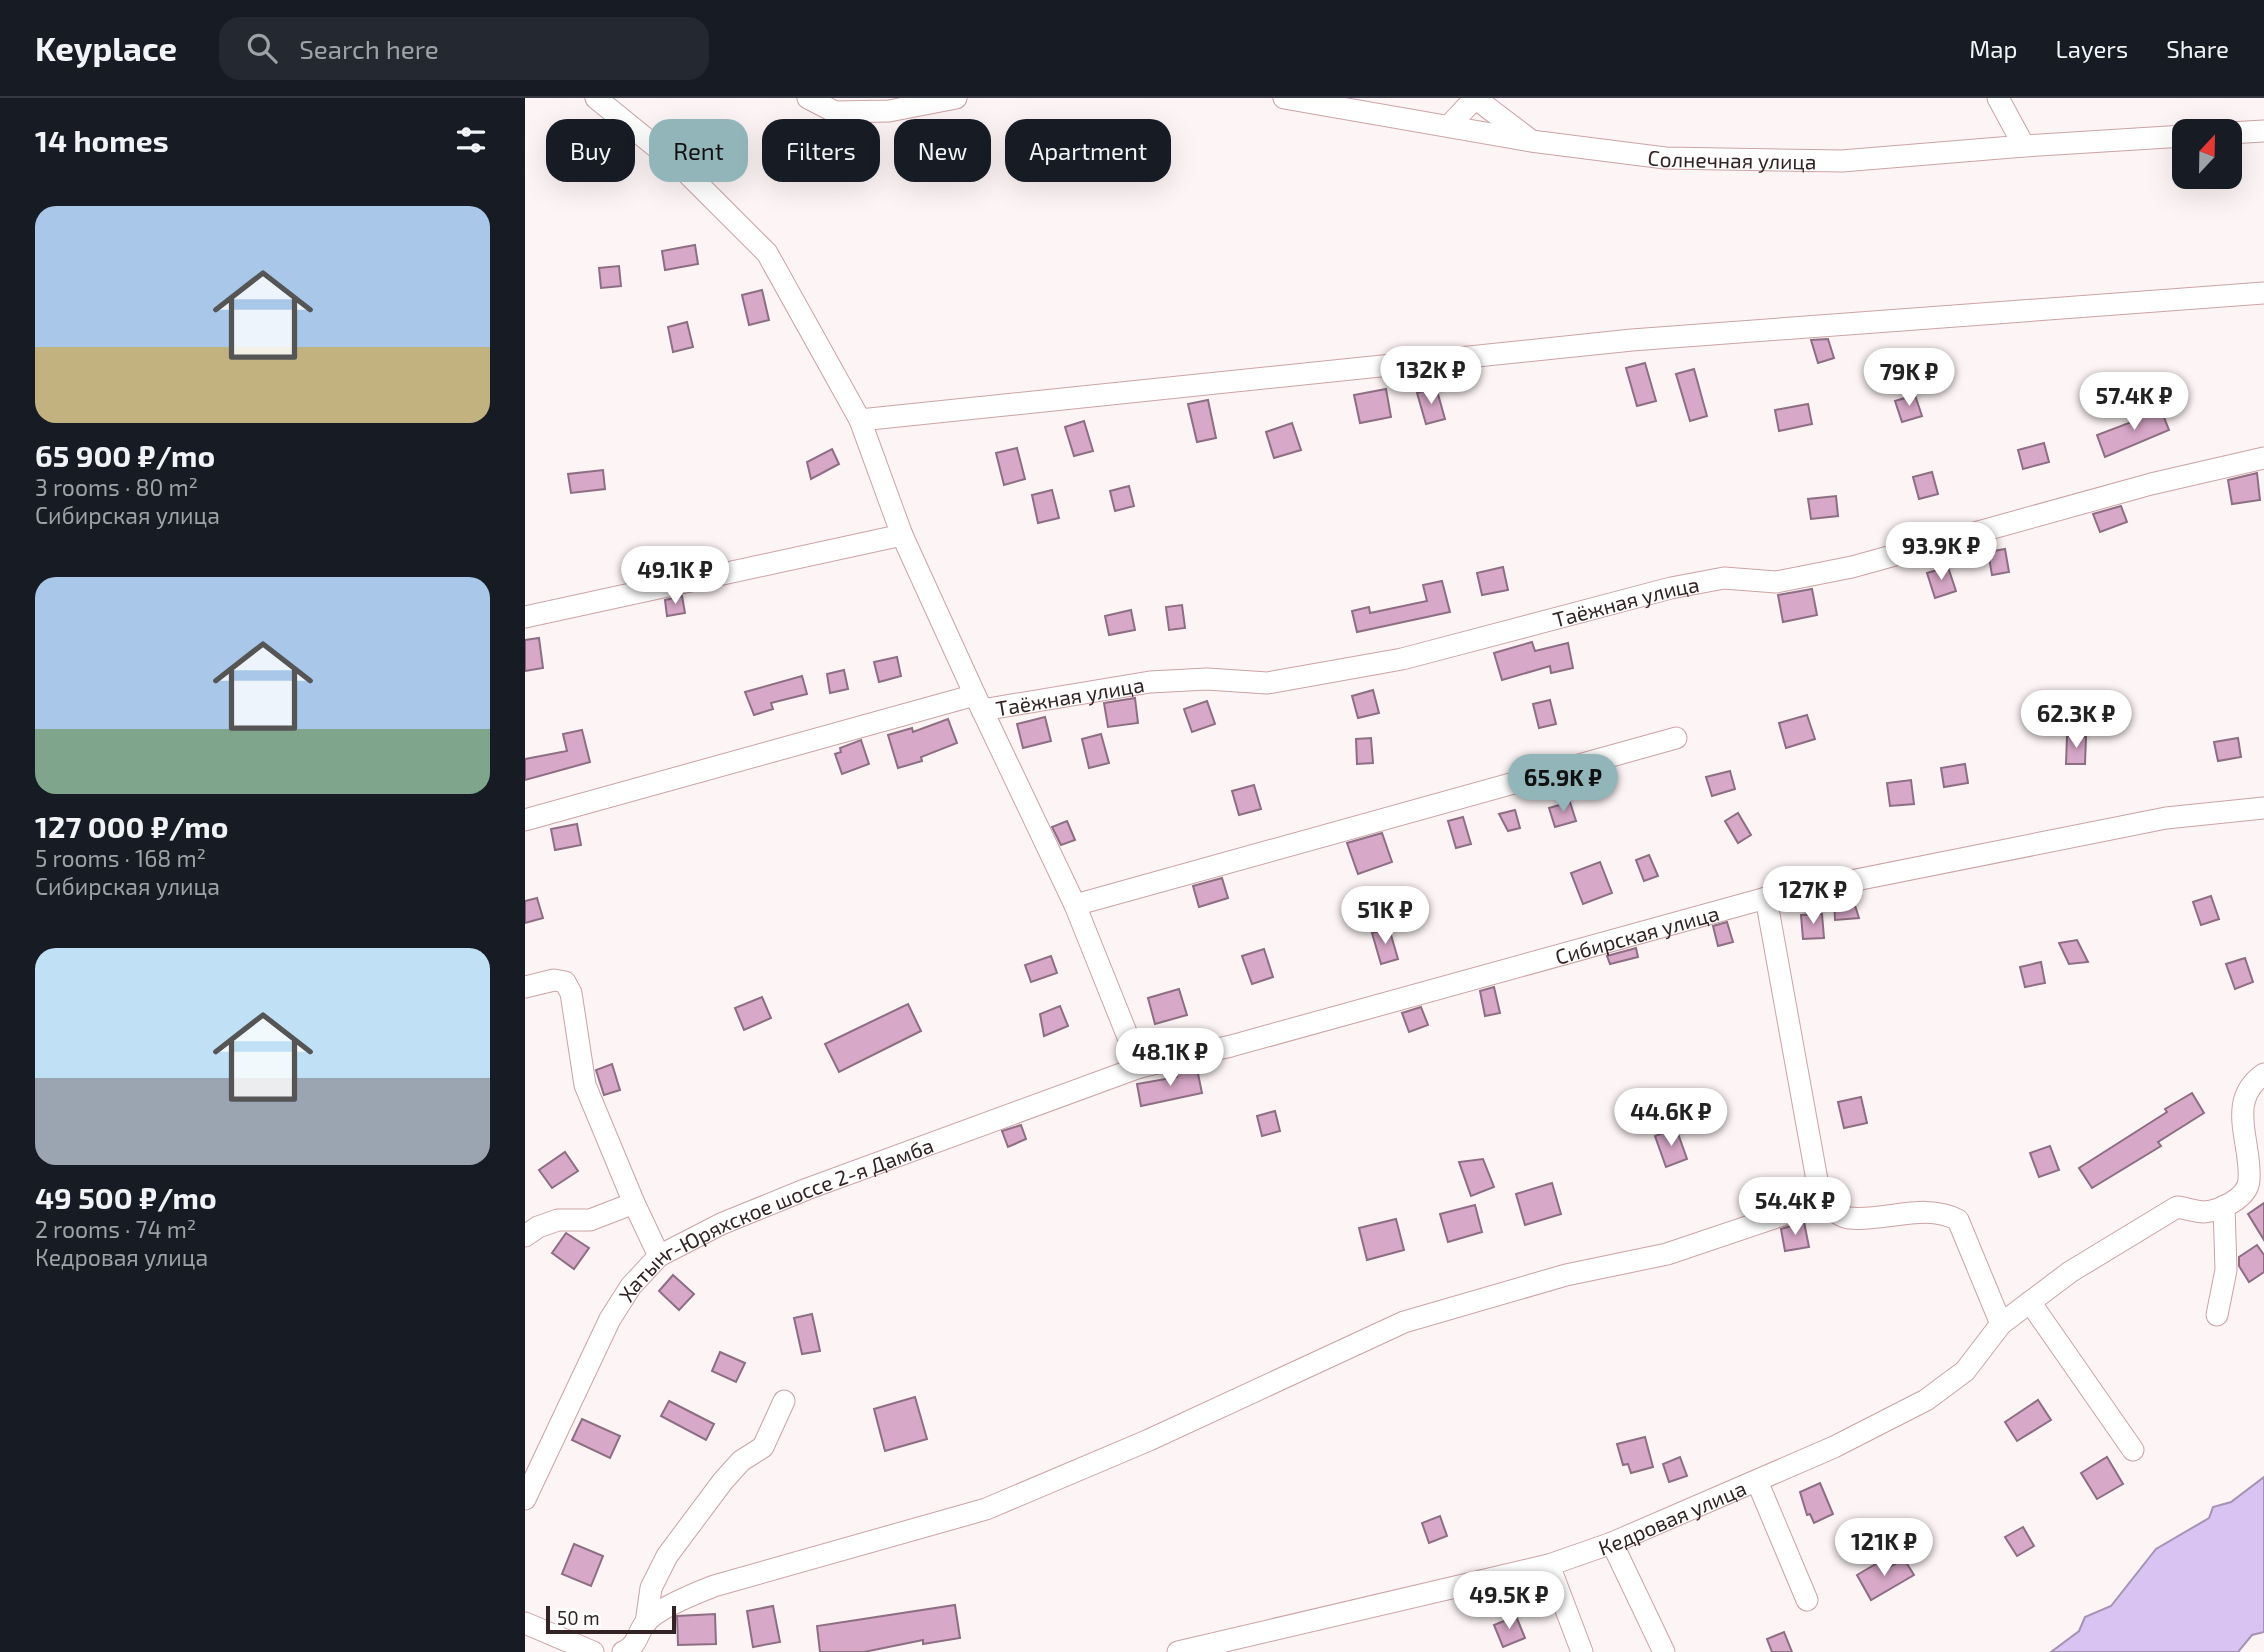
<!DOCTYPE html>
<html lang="en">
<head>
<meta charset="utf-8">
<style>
	:root { --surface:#171b24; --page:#242831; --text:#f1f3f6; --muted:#9ea1a6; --line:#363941; --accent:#92b5ba }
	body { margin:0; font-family:"Exo 2",sans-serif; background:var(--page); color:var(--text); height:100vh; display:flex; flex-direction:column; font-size:26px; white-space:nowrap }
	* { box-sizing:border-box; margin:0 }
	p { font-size:23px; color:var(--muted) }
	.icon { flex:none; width:38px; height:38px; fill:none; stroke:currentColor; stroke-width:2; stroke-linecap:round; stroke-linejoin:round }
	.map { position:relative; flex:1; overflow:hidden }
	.details { display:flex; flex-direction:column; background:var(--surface); width:525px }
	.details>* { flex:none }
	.guide { position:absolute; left:21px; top:21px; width:665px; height:63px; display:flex; gap:14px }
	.needle { width:46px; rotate:22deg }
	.controls { position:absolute; left:1647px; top:21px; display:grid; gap:14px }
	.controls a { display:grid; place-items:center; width:70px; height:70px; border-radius:14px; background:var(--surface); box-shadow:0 7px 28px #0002; font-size:35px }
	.scale { position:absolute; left:21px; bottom:18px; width:130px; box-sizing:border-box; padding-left:7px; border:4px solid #332324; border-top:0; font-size:19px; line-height:24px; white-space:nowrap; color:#332324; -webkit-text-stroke:5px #fff; paint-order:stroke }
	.price { position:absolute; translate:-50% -60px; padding:0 16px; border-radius:24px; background:#fff; color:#222; font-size:23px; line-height:46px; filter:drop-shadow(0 2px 4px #0008) }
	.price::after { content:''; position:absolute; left:50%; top:42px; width:21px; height:16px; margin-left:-10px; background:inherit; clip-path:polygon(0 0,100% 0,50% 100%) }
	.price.active { background:var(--accent); color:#111 }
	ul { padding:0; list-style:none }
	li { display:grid; align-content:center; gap:14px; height:371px; padding:0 35px }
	li span { display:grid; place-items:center; height:217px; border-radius:21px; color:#555 }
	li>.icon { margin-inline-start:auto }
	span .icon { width:126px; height:126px; fill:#fffc; stroke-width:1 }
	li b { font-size:30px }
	h2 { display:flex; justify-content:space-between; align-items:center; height:84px; padding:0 35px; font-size:30px }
	.tag { padding:0 24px; border-radius:21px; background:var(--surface); box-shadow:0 7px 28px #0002; font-size:24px; line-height:63px }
	.tag.active { background:var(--accent); color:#111 }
	header { display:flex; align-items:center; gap:42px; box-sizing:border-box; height:98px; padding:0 35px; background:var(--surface); border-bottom:2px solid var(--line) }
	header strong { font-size:33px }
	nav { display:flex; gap:38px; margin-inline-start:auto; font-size:24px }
	.search { width:490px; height:63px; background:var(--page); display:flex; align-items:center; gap:18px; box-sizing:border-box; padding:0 24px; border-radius:21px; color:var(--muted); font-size:26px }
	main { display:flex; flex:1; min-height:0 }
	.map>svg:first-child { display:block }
	.water { fill:#d8c3f2; stroke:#a693b4; stroke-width:2 }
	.building { fill:#d7a8c7; stroke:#8d6e82; stroke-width:2 }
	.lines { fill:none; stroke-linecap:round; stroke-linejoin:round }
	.minor-casing { stroke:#cca3a5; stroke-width:23 }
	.minor { stroke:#fff; stroke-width:21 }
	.labels { text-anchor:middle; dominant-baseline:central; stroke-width:5; stroke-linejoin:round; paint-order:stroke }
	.street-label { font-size:21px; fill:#332324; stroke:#fff }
</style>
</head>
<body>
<header>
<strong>Keyplace</strong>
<div class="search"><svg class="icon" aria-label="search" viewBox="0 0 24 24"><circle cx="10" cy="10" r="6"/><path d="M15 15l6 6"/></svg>Search here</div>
<nav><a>Map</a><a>Layers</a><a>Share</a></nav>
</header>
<main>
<section class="details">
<h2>14 homes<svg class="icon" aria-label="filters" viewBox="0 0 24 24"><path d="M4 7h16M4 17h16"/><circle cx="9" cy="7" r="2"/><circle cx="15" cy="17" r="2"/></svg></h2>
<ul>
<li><span style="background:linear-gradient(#a9c7e8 65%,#c2b280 0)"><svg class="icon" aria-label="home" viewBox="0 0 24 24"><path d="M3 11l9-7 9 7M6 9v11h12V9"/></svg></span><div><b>65 900 ₽/mo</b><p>3 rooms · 80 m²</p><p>Сибирская улица</p></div></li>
<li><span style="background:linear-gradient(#a9c7e8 70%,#7fa58c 0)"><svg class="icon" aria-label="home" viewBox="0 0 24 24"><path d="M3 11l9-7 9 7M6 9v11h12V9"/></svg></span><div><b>127 000 ₽/mo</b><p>5 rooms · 168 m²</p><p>Сибирская улица</p></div></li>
<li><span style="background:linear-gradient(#bfe0f5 60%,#9aa5b1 0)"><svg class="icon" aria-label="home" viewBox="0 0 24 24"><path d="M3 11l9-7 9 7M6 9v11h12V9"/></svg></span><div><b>49 500 ₽/mo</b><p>2 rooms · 74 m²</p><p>Кедровая улица</p></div></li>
</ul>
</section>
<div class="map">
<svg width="1739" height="1554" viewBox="0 0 1739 1554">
	<rect width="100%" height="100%" fill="#fdf4f5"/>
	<path class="water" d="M1739 1379V1534L1727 1537 1713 1554H1526L1554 1533 1560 1519 1586 1508 1631 1451 1684 1420 1688 1409 1706 1404Z"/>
	<g class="building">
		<path d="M170 147 173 166 140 172 137 153Z"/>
		<path d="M94 168 96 188 76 190 74 170Z"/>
		<path d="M237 192 244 222 224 227 217 197Z"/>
		<path d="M162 224 168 249 148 254 143 229Z"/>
		<path d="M1303 241 1309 260 1293 265 1286 242Z"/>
		<path d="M1120 265 1131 303 1112 308 1101 270Z"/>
		<path d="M1169 271 1182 318 1165 323 1151 276Z"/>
		<path d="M911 289 920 321 901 326 892 295Z"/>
		<path d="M861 291 866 319 835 325 829 297Z"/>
		<path d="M1390 297 1397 318 1377 324 1370 303Z"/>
		<path d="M683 302 691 340 672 344 663 306Z"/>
		<path d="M1283 306 1287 326 1254 333 1250 312Z"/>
		<path d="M1634 307 1644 332 1580 359 1572 337 1612 322 1610 317Z"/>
		<path d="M559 323 568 353 549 358 540 329Z"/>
		<path d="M767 325 776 352 749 360 741 334Z"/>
		<path d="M1519 345 1524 364 1498 371 1493 352Z"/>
		<path d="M492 350 500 381 479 387 471 355Z"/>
		<path d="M307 351 314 366 286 381 282 364Z"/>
		<path d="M78 372 80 391 46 395 43 376Z"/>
		<path d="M1407 374 1413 396 1394 401 1388 379Z"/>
		<path d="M1732 375 1735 402 1707 406 1703 382Z"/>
		<path d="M604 388 609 408 590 413 585 393Z"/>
		<path d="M527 392 534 420 513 425 507 397Z"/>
		<path d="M1311 398 1313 418 1286 421 1283 401Z"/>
		<path d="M1596 408 1602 424 1575 434 1568 416Z"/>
		<path d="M1480 451 1484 474 1467 477 1463 454Z"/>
		<path d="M978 469 983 492 957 497 952 475Z"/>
		<path d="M1423 469 1431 493 1410 500 1402 475Z"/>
		<path d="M917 483 925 514 832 534 827 513 844 509 845 515 902 503 898 487Z"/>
		<path d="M1287 491 1292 517 1258 524 1253 497Z"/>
		<path d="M157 498 160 515 142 518 140 502Z"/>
		<path d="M657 507 660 530 644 532 641 509Z"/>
		<path d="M606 512 610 532 584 537 580 518Z"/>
		<path d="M14 540 18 570 0 573V542Z"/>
		<path d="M1007 544 1010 553 1043 545 1048 570 1026 575 1025 568 977 582 969 555Z"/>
		<path d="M372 559 376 578 354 584 349 564Z"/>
		<path d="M319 572 323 591 305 595 302 576Z"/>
		<path d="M277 578 282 596 246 605 248 611 229 617 220 594Z"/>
		<path d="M848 592 854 615 833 620 827 598Z"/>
		<path d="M610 600 613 625 583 629 579 605Z"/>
		<path d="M1025 602 1031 626 1014 630 1008 606Z"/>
		<path d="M682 603 690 626 667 634 659 611Z"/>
		<path d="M1282 617 1290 641 1261 650 1254 625Z"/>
		<path d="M520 619 526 643 498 650 492 626Z"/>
		<path d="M423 621 432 645 396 659 397 663 373 670 363 637 387 630 388 634Z"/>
		<path d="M57 632 65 664 0 682V661L42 653 38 636Z"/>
		<path d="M576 636 584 665 564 670 557 641Z"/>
		<path d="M1542 638 1561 639 1560 666H1541Z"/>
		<path d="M846 640 848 665 832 666 831 641Z"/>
		<path d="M1713 640 1716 659 1693 663 1689 644Z"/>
		<path d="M336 642 344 666 317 676 310 656 316 654 315 650Z"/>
		<path d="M1440 666 1443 685 1419 689 1416 670Z"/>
		<path d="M1205 673 1210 691 1187 698 1181 679Z"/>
		<path d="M1386 682 1389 706 1365 708 1362 685Z"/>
		<path d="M729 687 736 711 714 717 707 693Z"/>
		<path d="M1045 704 1051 723 1030 729 1024 710Z"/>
		<path d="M990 712 995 730 983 733 974 716Z"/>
		<path d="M1213 715 1226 737 1213 745 1200 723Z"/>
		<path d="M938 719 946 746 931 750 923 723Z"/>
		<path d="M542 723 550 742 536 747 527 729Z"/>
		<path d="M52 726 56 747 30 752 26 731Z"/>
		<path d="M857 735 867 764 833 776 822 745Z"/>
		<path d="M1124 757 1133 778 1119 783 1111 762Z"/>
		<path d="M1075 764 1087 795 1058 806 1046 775Z"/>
		<path d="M697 780 703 800 674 809 668 788Z"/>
		<path d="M1327 798 1334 820 1310 822 1309 800Z"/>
		<path d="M1686 798 1694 821 1676 827 1668 804Z"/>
		<path d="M12 800 18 820 0 825V803Z"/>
		<path d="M1297 816 1299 840 1278 841 1276 817Z"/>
		<path d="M1202 824 1208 844 1193 848 1188 828Z"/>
		<path d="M864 830 873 861 856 866 847 835Z"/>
		<path d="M1552 842 1563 864 1544 866 1534 845Z"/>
		<path d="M1111 850 1113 859 1085 866 1082 858Z"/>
		<path d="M739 851 748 879 727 886 717 858Z"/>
		<path d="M526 858 532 875 506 884 500 867Z"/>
		<path d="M1720 860 1728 884 1710 891 1701 866Z"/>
		<path d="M1516 864 1520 885 1500 889 1495 869Z"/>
		<path d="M969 889 975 915 960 918 955 893Z"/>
		<path d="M654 891 662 917 630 926 623 900Z"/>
		<path d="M237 899 246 920 219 932 210 910Z"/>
		<path d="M383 906 396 933 314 974 300 946Z"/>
		<path d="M535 908 543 928 519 938 515 916Z"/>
		<path d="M896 909 903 927 884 934 877 915Z"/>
		<path d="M87 966 95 992 79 997 71 972Z"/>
		<path d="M672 971 677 995 616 1008 612 986 652 979 651 975Z"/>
		<path d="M1667 995 1679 1015 1633 1044 1636 1048 1567 1090 1554 1070 1642 1014 1640 1011Z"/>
		<path d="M1336 999 1342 1025 1319 1030 1313 1004Z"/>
		<path d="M750 1013 755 1033 737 1038 732 1018Z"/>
		<path d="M496 1027 501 1041 483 1049 477 1033Z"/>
		<path d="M1151 1030 1162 1061 1141 1069 1130 1038Z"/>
		<path d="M1525 1048 1534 1072 1514 1079 1505 1055Z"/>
		<path d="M40 1054 53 1073 27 1090 14 1072Z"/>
		<path d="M958 1061 969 1089 946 1098 934 1064Z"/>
		<path d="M1027 1085 1036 1116 1000 1127 991 1096Z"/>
		<path d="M1739 1105V1142L1723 1116Z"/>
		<path d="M950 1107 957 1134 923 1144 915 1116Z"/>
		<path d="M871 1121 879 1152 842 1162 834 1130Z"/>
		<path d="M1279 1124 1284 1149 1260 1153 1256 1131Z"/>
		<path d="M41 1135 64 1150 49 1171 27 1155Z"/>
		<path d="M1732 1147 1739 1157V1174L1724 1184 1714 1168V1159Z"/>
		<path d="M148 1177 169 1196 154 1212 134 1193Z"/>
		<path d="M287 1216 295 1253 277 1256 269 1220Z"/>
		<path d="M195 1254 220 1265 211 1284 187 1273Z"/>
		<path d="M390 1299 402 1341 360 1353 349 1311Z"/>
		<path d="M1513 1302 1526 1322 1492 1343 1480 1324Z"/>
		<path d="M144 1303 189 1326 181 1342 136 1318Z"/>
		<path d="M57 1321 95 1338 85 1360 47 1342Z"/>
		<path d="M1120 1339 1128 1369 1106 1375 1103 1366 1098 1367 1092 1346Z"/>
		<path d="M1155 1359 1162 1378 1144 1384 1138 1366Z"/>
		<path d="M1582 1359 1598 1386 1572 1401 1556 1375Z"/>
		<path d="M1295 1385 1308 1416 1289 1425 1285 1416 1282 1417 1275 1394Z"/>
		<path d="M915 1418 922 1438 904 1445 897 1425Z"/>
		<path d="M1498 1429 1509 1448 1492 1458 1480 1439Z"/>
		<path d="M49 1446 78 1458 66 1488 37 1476Z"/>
		<path d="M1379 1461 1389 1477 1346 1502 1332 1477 1354 1464 1359 1472Z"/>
		<path d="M430 1507 435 1540 398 1546V1542L339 1554H295L292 1528Z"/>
		<path d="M248 1508 255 1544 228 1549 222 1513Z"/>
		<path d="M190 1516 191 1546 153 1547 152 1518Z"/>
		<path d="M991 1518 1000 1540 978 1549 969 1527Z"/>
		<path d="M1259 1534 1267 1554H1247L1242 1541Z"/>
	</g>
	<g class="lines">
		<g class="minor-casing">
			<g id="minor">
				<path d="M71 0 157 70 242 155 335 322 377 437 450 597 550 807 615 969"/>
				<path d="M283 0 310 14 364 13 431 0"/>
				<path id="s1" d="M759 0 1006 43 1140 60 1317 63 1499 48 1659 38"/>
				<path d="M1473 0 1499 48"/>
				<path d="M924 28 950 0 1004 41"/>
				<path d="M1704 35 1739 33"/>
				<path d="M335 322 1107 242 1739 195"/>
				<path d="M0 519 377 437"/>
				<path id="s2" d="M457 612 625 584 682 581 742 585 877 561 1146 490 1199 480 1251 484 1327 469 1626 386 1739 360"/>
				<path d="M0 722 450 597"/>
				<path d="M1241 800 1296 1104"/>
				<path d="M550 807 1151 640"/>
				<path d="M0 889 29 882 40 884 46 895 60 987 109 1105 134 1158"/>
				<path d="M0 1138 13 1129 33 1122H65L109 1105"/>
				<path d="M1505 1204 1608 1352"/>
				<path d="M1692 1217 1701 1172 1699 1108"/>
				<path d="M1232 1383 1282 1502"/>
				<path id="s3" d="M0 1401 85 1221 106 1188 134 1158 196 1126 282 1091 615 969 706 948 1241 800 1641 720 1739 710"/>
				<path d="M1087 1445 1139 1554"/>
				<path d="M1024 1467 1057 1554"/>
				<path d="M0 1525 68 1554"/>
				<path d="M121 1525 126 1490 142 1458 198 1383 216 1363 238 1349 259 1303"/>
				<path d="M98 1554C113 1548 112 1535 121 1524 133 1510 171 1495 189 1488L461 1411 624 1342 879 1224 1041 1177 1142 1156 1296 1104C1304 1109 1315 1119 1324 1120 1360 1124 1400 1104 1433 1122L1476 1226"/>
				<path id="s4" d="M653 1554 1024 1467 1087 1445 1309 1349 1401 1302 1440 1273 1476 1226 1545 1174 1652 1109C1660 1110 1671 1114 1679 1114 1695 1113 1723 1100 1724 1082 1727 1044 1700 1003 1739 976"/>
			</g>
		</g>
		<use href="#minor" class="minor"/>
	</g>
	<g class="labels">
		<g class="street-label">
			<text stroke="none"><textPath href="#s1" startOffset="453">Солнечная улица</textPath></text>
			<text stroke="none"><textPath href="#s2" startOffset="656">Таёжная улица</textPath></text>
			<text stroke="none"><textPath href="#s2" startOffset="89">Таёжная улица</textPath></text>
			<text stroke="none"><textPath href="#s3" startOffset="1311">Сибирская улица</textPath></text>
			<text stroke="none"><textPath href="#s3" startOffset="399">Хатынг-Юряхское шоссе 2-я Дамба</textPath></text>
			<text stroke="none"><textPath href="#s4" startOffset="513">Кедровая улица</textPath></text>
		</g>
	</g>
</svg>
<div class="controls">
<a><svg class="needle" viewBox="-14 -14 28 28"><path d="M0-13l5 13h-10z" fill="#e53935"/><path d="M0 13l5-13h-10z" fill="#9ea1a6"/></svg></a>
</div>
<div class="scale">50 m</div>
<b class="price" style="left:906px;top:308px">132K ₽</b>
<b class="price" style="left:1384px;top:310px">79K ₽</b>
<b class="price" style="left:1609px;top:334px">57.4K ₽</b>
<b class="price" style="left:1416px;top:484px">93.9K ₽</b>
<b class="price" style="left:150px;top:508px">49.1K ₽</b>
<b class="price" style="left:1551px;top:652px">62.3K ₽</b>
<b class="price active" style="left:1038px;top:716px">65.9K ₽</b>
<b class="price" style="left:1288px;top:828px">127K ₽</b>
<b class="price" style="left:860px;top:848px">51K ₽</b>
<b class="price" style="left:645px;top:990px">48.1K ₽</b>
<b class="price" style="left:1146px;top:1050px">44.6K ₽</b>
<b class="price" style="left:1270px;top:1139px">54.4K ₽</b>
<b class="price" style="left:1359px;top:1480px">121K ₽</b>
<b class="price" style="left:984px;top:1533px">49.5K ₽</b>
<div class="guide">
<a class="tag">Buy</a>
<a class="tag active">Rent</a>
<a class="tag">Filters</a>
<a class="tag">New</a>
<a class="tag">Apartment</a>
</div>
</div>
</main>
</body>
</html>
